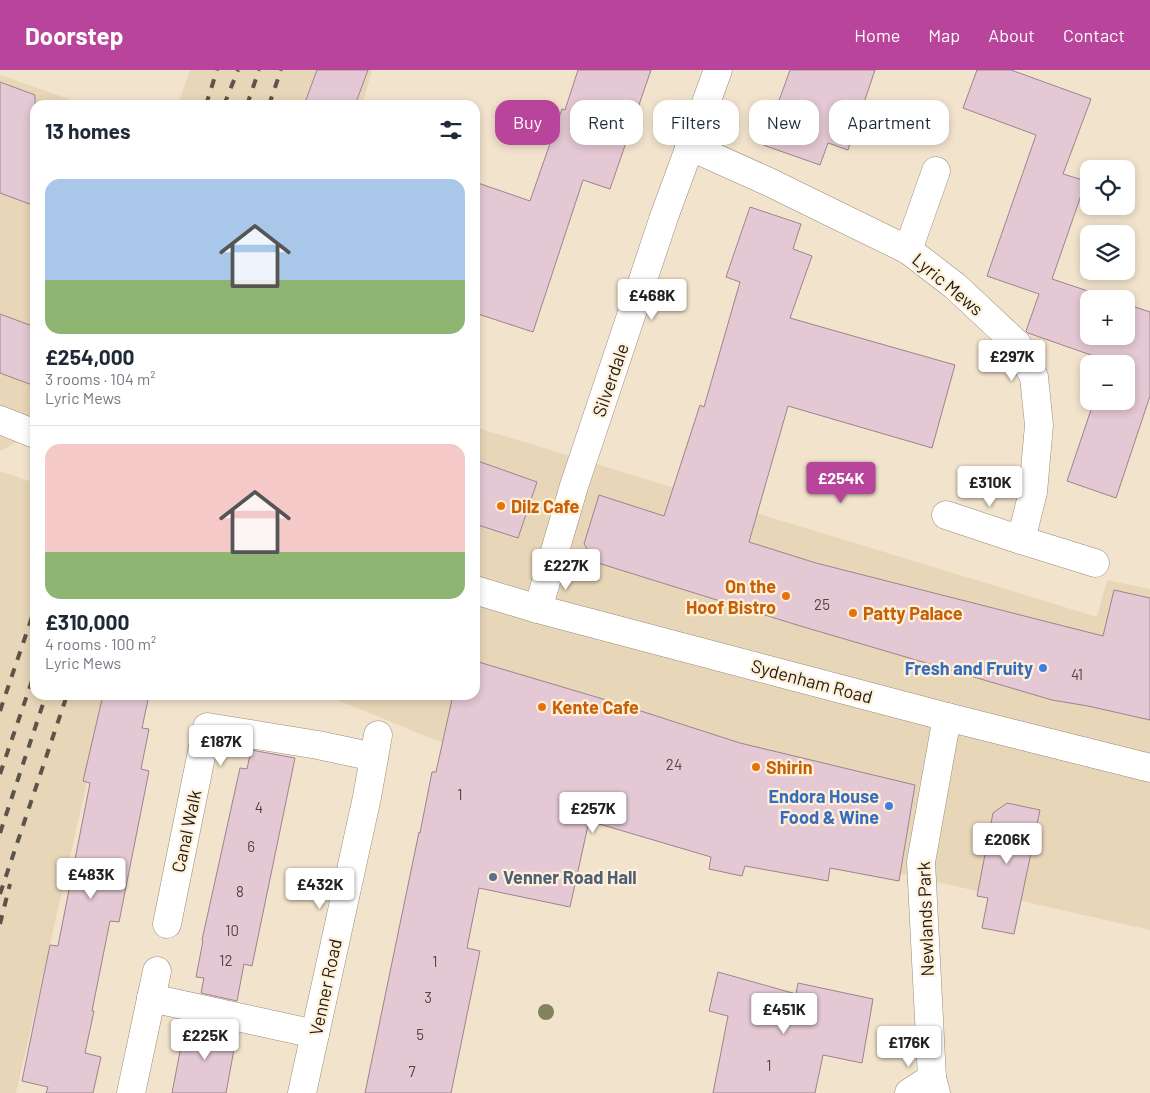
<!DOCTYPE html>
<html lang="en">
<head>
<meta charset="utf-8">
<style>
	:root { --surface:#fff; --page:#f6f6f7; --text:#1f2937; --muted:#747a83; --line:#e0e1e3; --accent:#b9449b }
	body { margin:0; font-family:Barlow,sans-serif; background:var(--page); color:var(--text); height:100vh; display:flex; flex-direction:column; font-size:19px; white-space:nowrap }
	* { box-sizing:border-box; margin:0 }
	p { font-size:16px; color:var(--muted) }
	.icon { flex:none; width:28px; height:28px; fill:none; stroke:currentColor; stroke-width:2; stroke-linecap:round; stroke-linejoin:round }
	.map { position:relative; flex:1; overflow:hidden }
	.side { position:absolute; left:30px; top:30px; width:450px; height:600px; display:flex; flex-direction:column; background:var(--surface); border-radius:15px; box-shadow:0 2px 8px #0003 }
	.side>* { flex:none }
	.banner { position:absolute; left:495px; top:30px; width:475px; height:45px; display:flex; gap:10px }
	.buttons { position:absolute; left:1080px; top:90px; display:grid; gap:10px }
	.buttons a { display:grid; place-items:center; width:55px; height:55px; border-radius:10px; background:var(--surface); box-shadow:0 2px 8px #0003; font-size:25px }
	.price { position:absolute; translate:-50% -42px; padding:0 11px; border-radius:5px; background:#fff; color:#222; font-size:16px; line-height:32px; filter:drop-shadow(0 1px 2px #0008) }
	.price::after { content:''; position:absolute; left:50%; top:30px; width:15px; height:11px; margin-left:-8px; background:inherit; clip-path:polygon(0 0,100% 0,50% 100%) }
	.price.selected { background:var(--accent); color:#fff }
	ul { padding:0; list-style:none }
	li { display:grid; align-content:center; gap:10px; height:265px; padding:0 15px }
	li+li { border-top:1px solid var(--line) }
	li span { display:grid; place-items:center; height:155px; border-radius:15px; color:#555 }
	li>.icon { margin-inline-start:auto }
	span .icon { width:90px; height:90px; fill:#fffc; stroke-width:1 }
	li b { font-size:21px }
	h2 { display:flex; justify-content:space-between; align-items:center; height:60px; padding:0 15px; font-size:21px }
	.chip { padding:0 18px; border-radius:15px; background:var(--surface); box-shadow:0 2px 8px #0003; font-size:18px; line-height:45px }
	.chip.selected { background:var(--accent); color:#fff }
	header { display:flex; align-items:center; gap:30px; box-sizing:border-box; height:70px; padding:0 25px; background:var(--accent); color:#fff }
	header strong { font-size:24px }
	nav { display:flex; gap:28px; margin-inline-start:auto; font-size:18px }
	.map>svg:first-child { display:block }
	.built { fill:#e8d6b8 }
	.building { fill:#e4c8d3; stroke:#9d838e }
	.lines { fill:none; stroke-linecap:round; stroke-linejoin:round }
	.minor-casing { stroke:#998b76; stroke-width:29 }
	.major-casing { stroke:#998b76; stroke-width:29 }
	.minor { stroke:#fff; stroke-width:28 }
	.major { stroke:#fff; stroke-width:28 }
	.rail { stroke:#5c5448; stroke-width:4; stroke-dasharray:9 9; stroke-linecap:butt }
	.tree { fill:#81835c }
	.food-dot { fill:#e8710a; stroke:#fff0d9; stroke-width:2 }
	.shop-dot { fill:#3f7fe0; stroke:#fff0d9; stroke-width:2 }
	.service-dot { fill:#5c6f8a; stroke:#fff0d9; stroke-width:2 }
	.labels { text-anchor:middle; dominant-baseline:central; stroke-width:4.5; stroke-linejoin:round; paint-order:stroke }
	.number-label { font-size:15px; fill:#514643 }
	.street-label { font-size:18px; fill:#201b13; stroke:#fff0d9 }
	.food-label { font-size:18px; font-weight:bold; fill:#c56008; stroke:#fff0d9; text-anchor:start }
	.shop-label { font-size:18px; font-weight:bold; fill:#366cbe; stroke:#fff0d9; text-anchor:end }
	.service-label { font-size:18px; font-weight:bold; fill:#4e5e75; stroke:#fff0d9; text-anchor:start }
</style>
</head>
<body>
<header>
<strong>Doorstep</strong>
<nav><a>Home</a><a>Map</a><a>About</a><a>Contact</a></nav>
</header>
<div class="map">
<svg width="1150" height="1023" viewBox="0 0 1150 1023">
	<rect width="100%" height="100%" fill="#f2e3cc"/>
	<g class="built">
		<path d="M190 0H372L362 35H178Z"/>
		<path d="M0 5 86 35H35V363L0 381Z"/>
		<path d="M475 357 1097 547 1107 510 1150 519V860L595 735 325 625H475Z"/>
		<path d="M0 401 35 413V625H107L16 1023H0Z"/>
	</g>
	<g class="building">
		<path d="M317 0H368L355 35H304Z"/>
		<path d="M578 0H651L610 119 583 110 533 262 475 243V112L530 131 562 39 565 40Z"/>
		<path d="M790 0H875L848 80 828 73 820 95 763 75Z"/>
		<path d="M977 0H1011L1091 29 1063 104 1086 111 1052 209 1112 229H1089V266H1126V234L1150 242V326L1116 428 1067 411 1094 331H1126V294H1107L1108 291 1028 263 1026 261 1039 224 987 206 1036 65 963 38Z"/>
		<path d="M0 12 35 25V136L0 123Z"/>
		<path d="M750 137 801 154 793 179 812 186 790 248 955 295 932 378 788 336 749 472 816 493 1103 566 1114 520 1150 528V650L1088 636 1052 630 797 555 595 492 584 474 599 425 664 446 700 335 704 337 740 212 726 207Z"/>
		<path d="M0 244 35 257V316L0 303Z"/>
		<path d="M475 390 537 412 518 468 475 454Z"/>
		<path d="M475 591 613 632 740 673 915 715 899 811 830 798 828 811 745 796 742 806 709 799 711 787 589 751 570 837 479 818 467 878 480 881 451 1023H365L419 762 420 763 432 702H436L453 625H475Z"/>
		<path d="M103 625H149L142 658 149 659 141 699 149 701 119 852 110 851 92 941H94L85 983 101 987 93 1023H46L48 1017 22 1011 50 875 58 876 90 713 83 711Z"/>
		<path d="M251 680 295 688 252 896 244 894 237 931 201 923 204 908 196 907 203 871 202 870 240 698 247 699Z"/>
		<path d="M1007 733 1040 740 1014 864 982 858 988 828 977 826 993 743Z"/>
		<path d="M718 902 796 924 798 913 873 929 862 993 823 985 815 1023H713L728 946 709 941Z"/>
		<path d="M194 953 237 963 226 1023H172L182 971 190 973Z"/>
	</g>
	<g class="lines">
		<g class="minor-casing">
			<g id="minor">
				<path d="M689 76 769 112 908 180 955 216 1017 274 1034 307 1039 355 1033 422 1021 470 1095 493"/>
				<path d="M908 180 936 101"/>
				<path d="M946 445 1021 470"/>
				<path d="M538 539 574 416 664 147 718 0"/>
				<path d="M167 854 207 657 318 675 374 687"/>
				<path d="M151 928 315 964"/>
				<path d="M131 1023 157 901"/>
				<path d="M302 1023 367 727 378 665"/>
				<path d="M909 1023 932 1008"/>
			</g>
		</g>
		<g class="major-casing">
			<g id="major">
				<path d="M0 350 35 364"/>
				<path d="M475 520 538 539 947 647 1150 698"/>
				<path d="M936 1023 932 1008 921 792 947 647"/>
			</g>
		</g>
		<use href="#minor" class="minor"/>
		<use href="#major" class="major"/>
		<g class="rail">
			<path d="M206 35 217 0"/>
			<path d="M224 35 238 0"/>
			<path d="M247 35 259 0"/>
			<path d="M269 35 281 0"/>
			<path d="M0 641 35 538"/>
			<path d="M0 704 35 602"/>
			<path d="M0 763 46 625"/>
			<path d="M0 824 67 625"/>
			<path d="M0 854 10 814"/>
		</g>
	</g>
	<circle class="tree" cx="546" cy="942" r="8"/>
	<g class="food-dot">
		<circle cx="501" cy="436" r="5"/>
		<circle cx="786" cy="526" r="5"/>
		<circle cx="853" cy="543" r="5"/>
		<circle cx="542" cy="637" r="5"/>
		<circle cx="756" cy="697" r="5"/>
	</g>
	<g class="shop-dot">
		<circle cx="1043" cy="598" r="5"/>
		<circle cx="889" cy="736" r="5"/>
	</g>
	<circle class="service-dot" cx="493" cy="807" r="5"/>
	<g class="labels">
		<g class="number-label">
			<text x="822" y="534">25</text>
			<text x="1077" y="604">41</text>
			<text x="674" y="694">24</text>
			<text x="460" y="724">1</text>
			<text x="259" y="737">4</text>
			<text x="251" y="776">6</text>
			<text x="240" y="821">8</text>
			<text x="232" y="860">10</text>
			<text x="226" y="890">12</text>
			<text x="435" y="891">1</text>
			<text x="428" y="927">3</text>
			<text x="420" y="964">5</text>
			<text x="769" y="995">1</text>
			<text x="412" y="1001">7</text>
		</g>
		<g class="street-label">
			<text transform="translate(948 214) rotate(40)">Lyric Mews</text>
			<text transform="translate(610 310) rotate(-71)">Silverdale</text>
			<text transform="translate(812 611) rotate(15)">Sydenham Road</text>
			<text transform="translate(186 761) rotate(-78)">Canal Walk</text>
			<text transform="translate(925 849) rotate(-92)">Newlands Park</text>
			<text transform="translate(325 917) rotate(-78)">Venner Road</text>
		</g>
		<g class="food-label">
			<text x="511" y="436">Dilz Cafe</text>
			<text x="776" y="516" text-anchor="end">On the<tspan x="776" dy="21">Hoof Bistro</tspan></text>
			<text x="863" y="543">Patty Palace</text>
			<text x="552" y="637">Kente Cafe</text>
			<text x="766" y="697">Shirin</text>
		</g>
		<g class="shop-label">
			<text x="1033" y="598">Fresh and Fruity</text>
			<text x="879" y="726">Endora House<tspan x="879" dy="21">Food &amp; Wine</tspan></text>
		</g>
		<g class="service-label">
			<text x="503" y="807">Venner Road Hall</text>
		</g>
	</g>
</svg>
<div class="buttons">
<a><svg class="icon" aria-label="locate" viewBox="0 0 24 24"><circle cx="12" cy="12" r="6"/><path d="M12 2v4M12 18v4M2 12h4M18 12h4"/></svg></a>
<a><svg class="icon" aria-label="layers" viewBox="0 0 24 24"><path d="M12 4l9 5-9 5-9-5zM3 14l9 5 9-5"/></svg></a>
<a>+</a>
<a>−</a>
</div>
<b class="price" style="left:652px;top:251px">£468K</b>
<b class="price" style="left:1012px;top:312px">£297K</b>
<b class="price selected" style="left:841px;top:434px">£254K</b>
<b class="price" style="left:990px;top:438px">£310K</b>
<b class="price" style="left:566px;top:521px">£227K</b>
<b class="price" style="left:221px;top:697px">£187K</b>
<b class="price" style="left:593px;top:764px">£257K</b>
<b class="price" style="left:1007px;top:795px">£206K</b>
<b class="price" style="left:91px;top:830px">£483K</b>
<b class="price" style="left:320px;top:840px">£432K</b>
<b class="price" style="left:784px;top:965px">£451K</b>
<b class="price" style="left:205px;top:991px">£225K</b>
<b class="price" style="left:909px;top:998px">£176K</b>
<div class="banner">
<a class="chip selected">Buy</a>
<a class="chip">Rent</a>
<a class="chip">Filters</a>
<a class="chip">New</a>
<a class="chip">Apartment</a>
</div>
<section class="side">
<h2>13 homes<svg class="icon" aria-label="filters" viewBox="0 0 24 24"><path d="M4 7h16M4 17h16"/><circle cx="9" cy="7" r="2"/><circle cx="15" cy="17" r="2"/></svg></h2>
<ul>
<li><span style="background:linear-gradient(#a9c7e8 65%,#8fb573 0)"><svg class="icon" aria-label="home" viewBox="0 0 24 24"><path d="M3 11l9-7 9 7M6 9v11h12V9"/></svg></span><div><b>£254,000</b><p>3 rooms · 104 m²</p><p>Lyric Mews</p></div></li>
<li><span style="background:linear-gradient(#f6c9c9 70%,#8fb573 0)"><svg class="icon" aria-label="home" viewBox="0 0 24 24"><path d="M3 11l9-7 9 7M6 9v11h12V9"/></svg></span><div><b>£310,000</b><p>4 rooms · 100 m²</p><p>Lyric Mews</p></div></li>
</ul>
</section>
</div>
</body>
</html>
